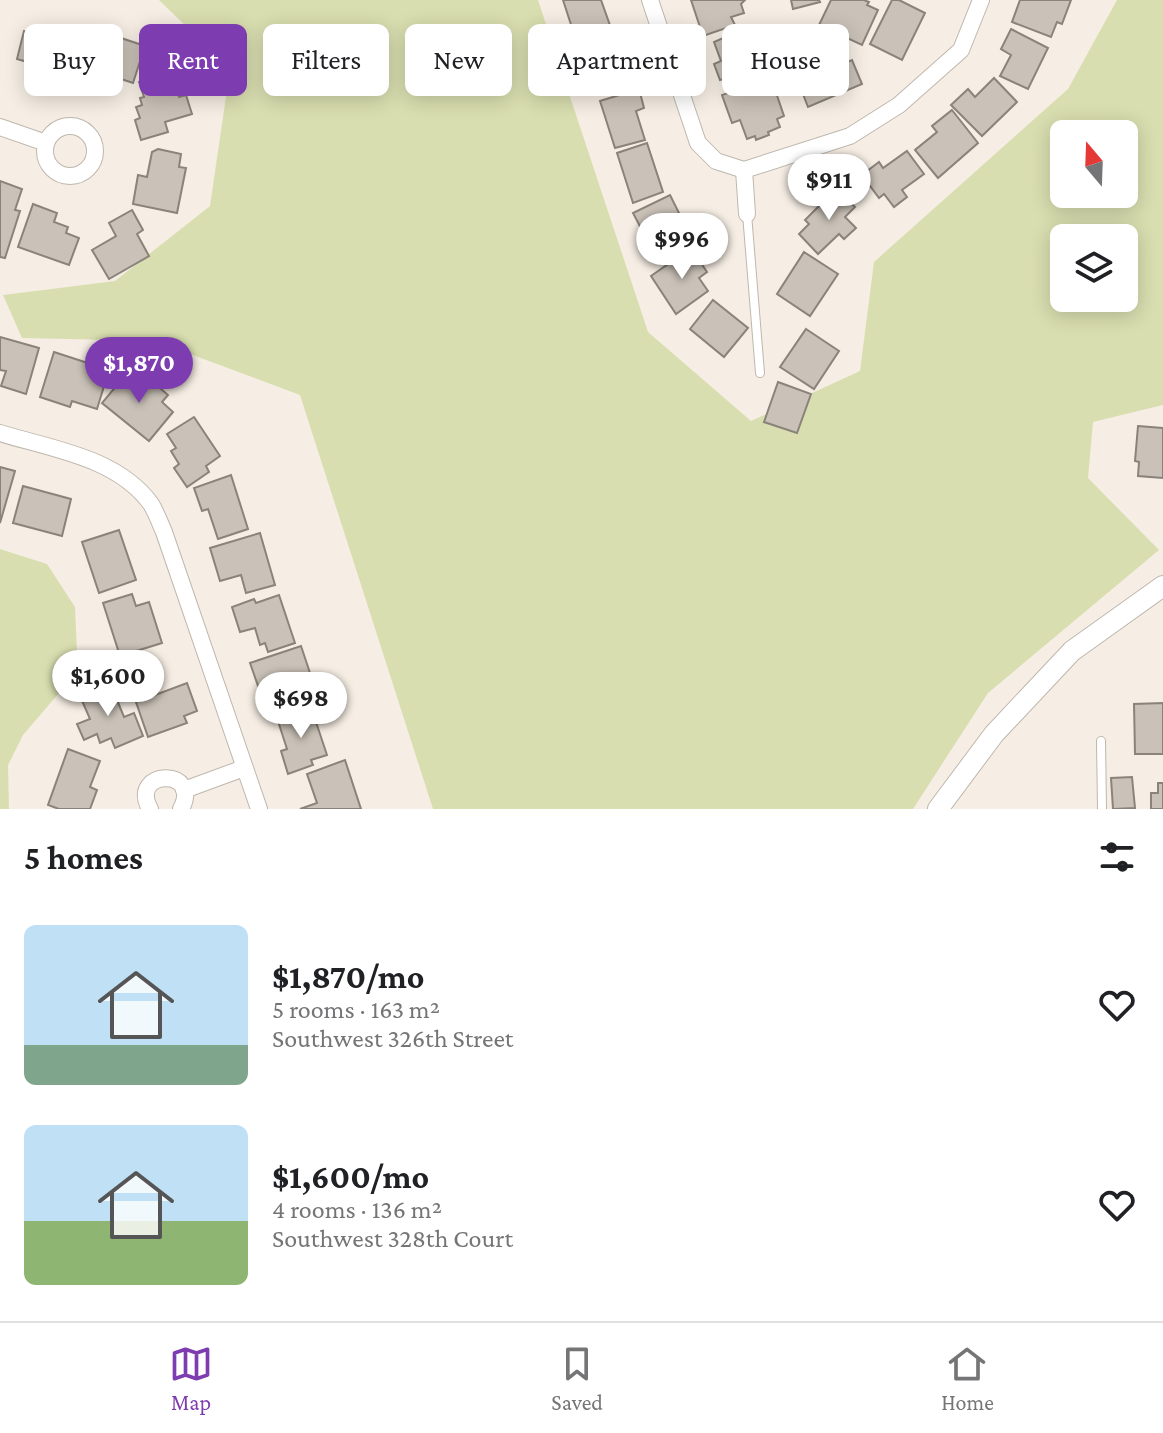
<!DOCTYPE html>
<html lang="en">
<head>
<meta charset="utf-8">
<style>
	:root { --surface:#fff; --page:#f6f6f6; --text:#202124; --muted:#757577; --line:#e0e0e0; --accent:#7d3cb0 }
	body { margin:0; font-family:"Crimson Pro",serif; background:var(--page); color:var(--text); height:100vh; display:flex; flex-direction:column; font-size:30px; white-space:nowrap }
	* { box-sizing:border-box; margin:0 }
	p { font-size:26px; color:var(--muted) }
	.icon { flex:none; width:44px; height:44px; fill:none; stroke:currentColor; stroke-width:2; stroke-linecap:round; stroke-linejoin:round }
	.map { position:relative; height:809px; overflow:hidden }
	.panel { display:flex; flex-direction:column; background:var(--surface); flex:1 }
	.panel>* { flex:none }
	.top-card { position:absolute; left:24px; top:24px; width:1116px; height:72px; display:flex; gap:16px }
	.needle { width:52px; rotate:341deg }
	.fabs { position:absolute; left:1050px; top:120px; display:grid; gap:16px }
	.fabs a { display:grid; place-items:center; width:88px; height:88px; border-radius:12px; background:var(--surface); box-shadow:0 4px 20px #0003; font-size:40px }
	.price { position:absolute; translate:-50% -68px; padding:0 18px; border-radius:28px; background:#fff; color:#222; font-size:26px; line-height:52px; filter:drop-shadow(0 2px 4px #0008) }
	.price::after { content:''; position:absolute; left:50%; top:48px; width:24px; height:18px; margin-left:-12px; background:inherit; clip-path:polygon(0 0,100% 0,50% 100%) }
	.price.selected { background:var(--accent); color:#fff }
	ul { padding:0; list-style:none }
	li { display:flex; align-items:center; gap:24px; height:200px; padding:0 24px }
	li span { display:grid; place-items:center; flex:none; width:224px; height:160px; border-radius:12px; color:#555 }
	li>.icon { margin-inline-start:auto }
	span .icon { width:96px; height:96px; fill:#fffc; stroke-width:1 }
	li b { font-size:34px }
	h2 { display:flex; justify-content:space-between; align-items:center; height:96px; padding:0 24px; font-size:34px }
	.tag { padding:0 28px; border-radius:12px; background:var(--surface); box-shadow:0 4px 20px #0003; font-size:28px; line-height:72px }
	.tag.selected { background:var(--accent); color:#fff }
	.menu { display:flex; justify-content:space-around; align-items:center; height:112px; border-top:2px solid var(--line); background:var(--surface); font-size:22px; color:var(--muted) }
	.menu a { display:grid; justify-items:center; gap:4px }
	.menu .selected { color:var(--accent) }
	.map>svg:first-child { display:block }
	.green { fill:#d9deb0; fill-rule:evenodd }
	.building { fill:#cac2b8; stroke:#8a837a; stroke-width:2 }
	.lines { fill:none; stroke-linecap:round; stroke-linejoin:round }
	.service-casing { stroke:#bfb7ad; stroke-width:10 }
	.minor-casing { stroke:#bfb7ad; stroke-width:18 }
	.tertiary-casing { stroke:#bfb7ad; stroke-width:22 }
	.service { stroke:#fff; stroke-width:8 }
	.minor { stroke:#fff; stroke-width:16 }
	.tertiary { stroke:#fff; stroke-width:20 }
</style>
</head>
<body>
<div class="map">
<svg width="1163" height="809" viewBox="0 0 1163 809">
	<rect width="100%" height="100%" fill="#f6eee4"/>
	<g class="green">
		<path d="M159 0H538L648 332 751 421 860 371 874 262 1068 89 1117 0H1163V405L1093 422 1088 478 1159 550 988 693 913 809H433L300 395 155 341 22 338 3 295 115 281 210 206 230 69ZM1064 134H1124V194H1064ZM1064 238H1124V298H1064Z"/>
		<path d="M0 549 47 564 75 607 77 654 59 693 23 735 8 765 9 809H0Z"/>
	</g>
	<g class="building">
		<path d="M563 0H601L612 31 577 43Z"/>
		<path d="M691 0H745L741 4 744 13 731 17 735 25 703 36Z"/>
		<path d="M791 0H819L820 2 793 9Z"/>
		<path d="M831 0H864L869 2 867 5 878 10 862 45 819 25Z"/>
		<path d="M892 0H899L925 13 902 60 870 44Z"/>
		<path d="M1020 0H1071L1062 24 1057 22 1051 37 1012 22Z"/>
		<path d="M748 27 755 47 760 48 763 70 749 76 750 80 740 84 739 79 732 81 730 77 720 80 714 64 721 61 714 42Z"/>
		<path d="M91 28 145 46 133 83 79 65Z"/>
		<path d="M1011 29 1048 48 1028 89 1000 76 1011 55 1001 49Z"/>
		<path d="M24 31 71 44 60 89 37 82 41 66 17 59Z"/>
		<path d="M616 34 632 79 600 90 584 46Z"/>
		<path d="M832 51 838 66 852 60 862 84 808 107 796 76 820 66 817 57Z"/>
		<path d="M171 73 179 97 186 95 192 114 165 122 168 132 141 140 135 120 140 118 136 107 142 105 140 98 144 97 139 82Z"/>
		<path d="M771 78 784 116 777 119 780 127 768 132 769 135 756 140 755 136 747 139 740 120 732 123 722 95Z"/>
		<path d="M994 78 1017 102 982 136 951 105 968 89 975 97Z"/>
		<path d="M639 89 644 108 636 111 645 140 615 148 600 101Z"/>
		<path d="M952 110 978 143 938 178 915 150 937 132 932 126Z"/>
		<path d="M647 143 663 192 633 203 617 153Z"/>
		<path d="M158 149 181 154 179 167 186 168 177 213 133 204 138 175 147 177 152 152Z"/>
		<path d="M907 151 924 174 902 190 907 197 894 207 884 194 879 198 862 175 879 162 883 168Z"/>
		<path d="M0 181 22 189 15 210 20 211 5 258 0 257Z"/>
		<path d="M837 188 855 207 845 217 856 228 844 239 839 234 818 254 799 234 809 224 805 220Z"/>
		<path d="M670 195 679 213 670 218 683 243 656 257 633 213Z"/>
		<path d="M33 204 57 213 54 222 68 227 66 233 79 238 69 265 18 247Z"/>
		<path d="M132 210 143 230 137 234 149 256 109 279 92 250 116 236 109 223Z"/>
		<path d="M691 248 707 272 699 278 708 291 676 314 651 276Z"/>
		<path d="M804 252 838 274 810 316 777 294Z"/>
		<path d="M713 300 748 328 724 357 690 329Z"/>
		<path d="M806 329 839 351 814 389 780 367Z"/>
		<path d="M0 337 39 348 26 394 1 386 6 371 0 370Z"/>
		<path d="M54 352 109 370 97 409 72 401 70 407 40 397Z"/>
		<path d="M127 373 138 383 145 375 168 395 162 402 173 412 149 441 102 403Z"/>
		<path d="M778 382 811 394 797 433 764 422Z"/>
		<path d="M194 417 220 456 206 466 209 472 187 487 174 468 179 464 171 451 176 448 167 434Z"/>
		<path d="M1138 426 1163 428V478L1138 476 1139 462 1135 461Z"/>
		<path d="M0 467 15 471 0 523Z"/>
		<path d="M231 475 248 529 218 539 208 509 202 511 194 488Z"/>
		<path d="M23 486 71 499 62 536 13 523Z"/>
		<path d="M119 530 136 580 99 593 82 542Z"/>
		<path d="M260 533 275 585 246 593 241 575 220 581 210 548Z"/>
		<path d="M132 594 136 606 149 602 162 643 120 656 103 603Z"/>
		<path d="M279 595 295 643 268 652 265 643 260 645 255 628 240 632 232 607 254 599 256 603Z"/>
		<path d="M301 646 319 700 283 712 279 698 264 703 250 663Z"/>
		<path d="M110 683 124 717 134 713 143 736 115 748 111 738 100 743 97 734 84 740 77 724 90 719 80 696Z"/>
		<path d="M187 683 197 711 184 716 187 723 148 737 136 702Z"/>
		<path d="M1163 703V754H1135L1134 704Z"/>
		<path d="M311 707 327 755 311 760 313 765 288 774 281 751 287 749 277 718Z"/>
		<path d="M68 749 100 761 90 787 97 790 90 809H59L48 805Z"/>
		<path d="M345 760 361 809H300L317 803 307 774Z"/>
		<path d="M1132 777 1135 808 1113 809 1111 778Z"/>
		<path d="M1158 783H1163V809H1151V793H1158Z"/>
	</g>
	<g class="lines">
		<g class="service-casing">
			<g id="service">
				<path d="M747 214 760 373"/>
				<path d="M1101 741 1102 809"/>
			</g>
		</g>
		<g class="minor-casing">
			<g id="minor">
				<path d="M650 0 698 143 716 161 744 170"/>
				<circle cx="70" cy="151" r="25"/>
				<path d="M0 127 46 143"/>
				<path d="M744 170 850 136 899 105 961 50 981 0"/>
				<path d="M744 170 747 214"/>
				<path d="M0 433C51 449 117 457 151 504 156 512 160 523 164 532L259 809"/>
				<path d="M184 790 244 768"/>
				<path d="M150 809C128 769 203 767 181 809"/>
			</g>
		</g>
		<g class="tertiary-casing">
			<path id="tertiary" d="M938 809 994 734 1072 651 1163 586"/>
		</g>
		<use href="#service" class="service"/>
		<use href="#minor" class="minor"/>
		<use href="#tertiary" class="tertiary"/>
	</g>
</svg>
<div class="fabs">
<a><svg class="needle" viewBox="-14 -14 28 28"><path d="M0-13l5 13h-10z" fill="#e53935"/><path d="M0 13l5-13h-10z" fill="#757577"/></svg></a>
<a><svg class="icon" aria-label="layers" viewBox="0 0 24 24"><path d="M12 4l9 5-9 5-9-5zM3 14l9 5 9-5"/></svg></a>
</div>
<b class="price" style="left:829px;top:222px">$911</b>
<b class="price" style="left:682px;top:281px">$996</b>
<b class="price selected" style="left:139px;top:405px">$1,870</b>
<b class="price" style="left:108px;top:718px">$1,600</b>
<b class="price" style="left:301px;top:740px">$698</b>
<div class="top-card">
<a class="tag">Buy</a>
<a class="tag selected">Rent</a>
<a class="tag">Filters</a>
<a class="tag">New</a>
<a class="tag">Apartment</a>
<a class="tag">House</a>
</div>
</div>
<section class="panel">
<h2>5 homes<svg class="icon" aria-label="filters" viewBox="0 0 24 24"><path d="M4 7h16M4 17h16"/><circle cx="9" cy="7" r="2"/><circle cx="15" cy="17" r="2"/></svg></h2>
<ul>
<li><span style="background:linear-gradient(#bfe0f5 75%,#7fa58c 0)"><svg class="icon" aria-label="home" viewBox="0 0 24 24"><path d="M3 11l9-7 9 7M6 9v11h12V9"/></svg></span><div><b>$1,870/mo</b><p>5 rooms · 163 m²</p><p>Southwest 326th Street</p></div><svg class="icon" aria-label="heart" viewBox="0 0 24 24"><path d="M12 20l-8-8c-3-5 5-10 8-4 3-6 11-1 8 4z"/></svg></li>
<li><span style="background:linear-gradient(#bfe0f5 60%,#8fb573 0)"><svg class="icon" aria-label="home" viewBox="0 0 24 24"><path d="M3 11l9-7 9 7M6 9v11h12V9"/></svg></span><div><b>$1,600/mo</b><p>4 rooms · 136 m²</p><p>Southwest 328th Court</p></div><svg class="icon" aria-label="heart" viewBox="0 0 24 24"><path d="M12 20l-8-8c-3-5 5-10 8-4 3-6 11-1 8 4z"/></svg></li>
</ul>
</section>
<nav class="menu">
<a class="selected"><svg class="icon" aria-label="map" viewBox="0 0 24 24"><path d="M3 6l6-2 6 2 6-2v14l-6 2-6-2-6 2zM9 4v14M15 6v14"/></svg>Map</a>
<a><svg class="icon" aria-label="saved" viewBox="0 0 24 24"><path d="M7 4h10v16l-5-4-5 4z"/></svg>Saved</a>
<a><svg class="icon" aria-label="home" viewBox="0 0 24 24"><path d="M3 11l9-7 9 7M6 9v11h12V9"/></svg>Home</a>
</nav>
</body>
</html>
